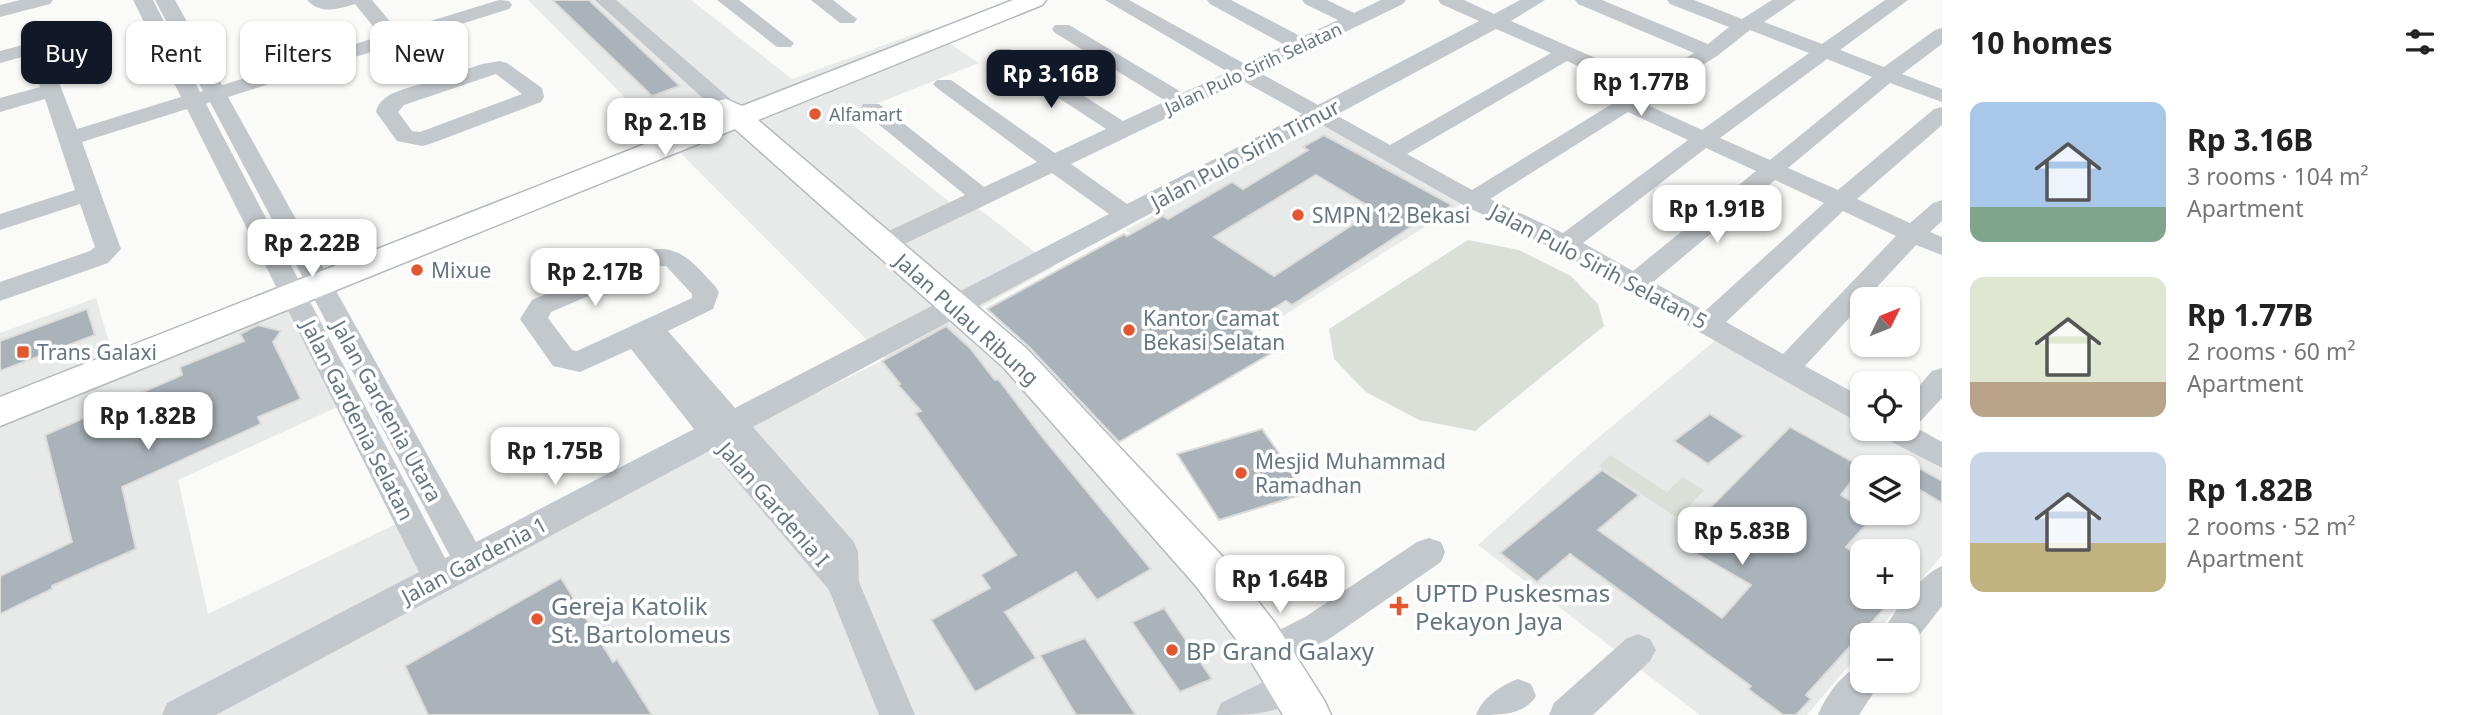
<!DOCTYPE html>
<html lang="en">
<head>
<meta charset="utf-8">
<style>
	:root { --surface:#fff; --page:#f2f2f2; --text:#222; --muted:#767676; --accent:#111827 }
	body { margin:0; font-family:"Noto Sans",sans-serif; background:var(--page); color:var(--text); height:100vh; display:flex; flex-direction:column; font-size:26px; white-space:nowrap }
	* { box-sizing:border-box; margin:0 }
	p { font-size:23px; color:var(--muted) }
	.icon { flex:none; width:38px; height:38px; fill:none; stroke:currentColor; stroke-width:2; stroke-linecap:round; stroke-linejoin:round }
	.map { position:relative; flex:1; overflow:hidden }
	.details { display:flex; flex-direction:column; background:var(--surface); width:525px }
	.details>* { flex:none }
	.top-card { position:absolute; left:21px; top:21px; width:665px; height:63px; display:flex; gap:14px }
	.needle { width:46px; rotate:47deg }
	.controls { position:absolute; left:1850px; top:287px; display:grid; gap:14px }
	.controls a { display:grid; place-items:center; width:70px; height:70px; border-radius:14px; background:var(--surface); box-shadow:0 2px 5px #0004; font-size:35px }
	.price { position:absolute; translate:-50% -60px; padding:0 16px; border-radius:14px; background:#fff; color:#222; font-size:23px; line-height:46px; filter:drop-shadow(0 2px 4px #0008) }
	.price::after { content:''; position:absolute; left:50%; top:42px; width:21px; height:16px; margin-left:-10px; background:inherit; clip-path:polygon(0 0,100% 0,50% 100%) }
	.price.on { background:var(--accent); color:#fff }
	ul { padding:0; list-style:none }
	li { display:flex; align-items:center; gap:21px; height:175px; padding:0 28px }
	li span { display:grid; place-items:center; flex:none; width:196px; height:140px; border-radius:14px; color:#555 }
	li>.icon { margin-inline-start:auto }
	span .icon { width:84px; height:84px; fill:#fffc; stroke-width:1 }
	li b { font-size:30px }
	h2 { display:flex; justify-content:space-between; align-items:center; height:84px; padding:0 28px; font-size:30px }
	.chip { padding:0 24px; border-radius:14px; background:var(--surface); box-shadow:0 2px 5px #0004; font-size:24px; line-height:63px }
	.chip.on { background:var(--accent); color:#fff }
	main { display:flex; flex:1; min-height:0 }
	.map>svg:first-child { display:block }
	.built { fill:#e8e9e9; fill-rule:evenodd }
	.green { fill:#dadfd7 }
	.building { fill:#aab3b9; stroke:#dcdcda; stroke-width:2; fill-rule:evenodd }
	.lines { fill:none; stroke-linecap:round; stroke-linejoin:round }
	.major-casing { stroke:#b5babe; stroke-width:3 }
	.minor { fill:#c3c8cc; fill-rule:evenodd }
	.major { fill:#fff; fill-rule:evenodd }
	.poi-dot { fill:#e4572e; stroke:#fff; stroke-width:2.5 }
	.labels { text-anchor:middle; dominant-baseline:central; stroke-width:7; stroke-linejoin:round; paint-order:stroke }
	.far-street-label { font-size:18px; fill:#657683; stroke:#fff }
	.far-poi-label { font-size:18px; fill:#657683; stroke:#fff; text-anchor:start }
	.street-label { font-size:21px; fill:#657683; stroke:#fff }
	.poi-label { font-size:21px; fill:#657683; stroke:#fff; text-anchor:start }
	.near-poi-label { font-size:24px; fill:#657683; stroke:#fff; text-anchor:start }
</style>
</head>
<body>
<main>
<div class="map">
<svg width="1942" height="715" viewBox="0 0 1942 715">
	<rect width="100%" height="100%" fill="#fafaf8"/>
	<g class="built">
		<path d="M528 0H691L792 79 928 29 979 63 843 117 961 211 974 205 1054 267 978 309 1314 715H0V333L96 298 114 359 291 290 355 399 178 480 208 614 419 513 446 574 886 359Z"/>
		<path d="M1327 122 1466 201 1259 331 1126 230Z"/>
		<path d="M1717 339 1862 423V429H1873L1942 469V555L1908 596V551H1862V597H1907L1874 635H1862V650L1807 715H1700L1478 545 1587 447ZM1862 467H1908V513H1862Z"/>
	</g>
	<g class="green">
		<path d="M1468 240 1519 250 1571 276 1598 304 1604 326 1475 431 1419 420 1366 392 1334 359 1329 329Z"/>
		<path d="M1610 455 1667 492 1683 477 1704 490 1678 518 1599 466Z"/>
	</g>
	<g class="building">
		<path d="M552 0H589L680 86 652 96Z"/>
		<path d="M1324 135 1452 205 1431 219 1426 217 1292 305 1286 301 1245 326 1277 350 1119 442 1029 347 987 309 1124 234 1127 236 1163 216 1168 219 1232 182 1243 189 1308 150 1303 147ZM1316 175 1375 210 1274 276 1214 237Z"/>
		<path d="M87 309 95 335 0 371V341Z"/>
		<path d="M258 325 281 331 273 342 301 399 258 417 261 424 122 487 136 549 52 586V589L0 614V576L72 542 45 435 182 375 180 367 244 341 240 334Z"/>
		<path d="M946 326 970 348 995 380 998 379 1043 438 1151 569 1097 600 1076 572 1005 612 1036 658 975 692 931 620 990 588 981 575 1016 555 915 413 921 411 898 385 900 384 882 361Z"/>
		<path d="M1710 414 1744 436 1708 464 1674 441Z"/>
		<path d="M1790 427 1862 467 1841 495 1862 508V513L1874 516 1846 547 1862 557V597H1895L1806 695 1811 699 1796 715H1783L1748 689 1751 686 1570 554 1537 582 1500 553 1602 470 1639 495 1598 530 1722 618 1751 585 1678 543 1695 517 1699 519Z"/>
		<path d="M1262 429 1307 493 1219 520 1177 454Z"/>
		<path d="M1908 462 1942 481V503L1908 483Z"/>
		<path d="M561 578 613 662 617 659 652 715H428L405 666Z"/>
		<path d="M1164 608 1212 679 1180 692 1132 622Z"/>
		<path d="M1085 638 1136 715H1076L1040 655Z"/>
	</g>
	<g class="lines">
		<g class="major-casing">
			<path id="major" d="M1013 0H1046L1042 5 758 120 1027 349 1226 560 1275 623 1324 700 1331 715H1283L1245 651 1196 586 1003 367 735 129 0 426V397L719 115 712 107 716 101 726 99 742 106Z"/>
		</g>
		<g class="minor">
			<path d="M20 0H53L50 4 0 17V5Z"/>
			<path d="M133 0H153L200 92 203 91 155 0H175L222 85 381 36 355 4C338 9 321 15 307 0H372L398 31 499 0 509 1 512 5 509 9 407 41 444 77 482 64 500 61 507 63 542 88 544 97 541 102 430 144 422 146 397 141 376 112C380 92 409 88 426 83L390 46 228 97 476 542 694 429 631 349 580 372 553 366 520 319 532 300 646 251C679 242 694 264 715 286L719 292 713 309 668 331 735 408 1109 214 1052 173 892 250 883 252 874 250 870 244 874 238 965 195 860 109 863 104H879L984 187 1037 162 937 88 933 84 937 80H951L1055 153 1106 129 996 57 993 53 996 49H1010L1123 121 1166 101 1055 33 1052 29 1055 25H1069L1183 93 1228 72 1105 0H1129L1245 64 1285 45 1210 4 1207 0H1231L1302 37 1338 20 1305 4 1302 0H1327L1354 13 1381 0H1406L1403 4 1260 73 1318 105 1479 21 1441 4 1438 0H1464L1494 14 1520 0H1545L1511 21 1648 81 1694 53 1578 4 1575 0H1602L1708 44 1729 27 1670 4 1667 0H1694L1742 19 1772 0H1796L1764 22 1822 44 1885 0H1908L1840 50 1884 67 1935 30 1942 28V44L1902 74 1942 89V102L1890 83 1788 168 1838 190 1934 109 1942 107V125L1857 199 1910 223 1933 203 1942 200V221L1930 232 1942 237V255L1916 245 1866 299H1862V304L1805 366 1862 397V422L1852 419 1556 250 1463 205 1319 123 753 427 854 542 858 552 859 582 915 715H879L829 590 711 450 216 715H162L167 703 419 572 187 109 82 142 121 249 108 263 0 301V282L90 251 95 247 80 204 0 230V214L75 190 45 99 0 112V98L40 87 30 55 0 63V51L30 43 45 46 77 129 181 97ZM1496 29 1551 53 1390 145 1336 115ZM1750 30 1809 53 1702 130 1643 103 1717 56ZM1827 59 1872 77 1770 160 1720 138ZM1567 61 1633 91 1472 190 1407 154ZM496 74 522 94 420 132 412 131 398 112 404 105ZM1243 81 1302 114 1127 204 1071 164ZM210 102 450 556 445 558 206 104ZM1628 112 1688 140 1563 233 1490 199ZM1706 148 1756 171 1633 271 1583 243ZM1775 180 1824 203 1705 311 1653 282ZM1843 211 1896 236 1783 354 1726 322ZM658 266H666L692 294V298L577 351 572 350 548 318 551 312Z"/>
			<path d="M595 0H616L734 102 737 107 734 112H718Z"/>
			<path d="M717 0H739L794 43 791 47H777Z"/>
			<path d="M811 0H833L857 19 854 23H840Z"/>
			<path d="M1942 368V398L1915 427 1942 442V468L1882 437 1878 429H1908V399L1932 371Z"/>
			<path d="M1429 538 1441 542 1445 552 1441 562 1329 639 1270 668 1258 663 1252 652 1258 641 1305 617 1417 542Z"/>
			<path d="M1942 566V606L1911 646 1908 648V635H1882C1890 615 1922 573 1942 566Z"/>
			<path d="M1638 634 1650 639 1656 650 1650 661 1593 715H1549L1554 703 1626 639Z"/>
			<path d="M1862 665V681H1881L1859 715H1818C1826 696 1842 672 1862 665Z"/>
			<path d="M1290 669 1303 674 1308 686C1293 715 1247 715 1216 715L1221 703Z"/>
			<path d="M1518 679 1531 684 1536 696C1524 715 1502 715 1476 715 1483 697 1500 686 1518 679Z"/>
		</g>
		<use href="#major" class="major"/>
	</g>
	<g class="poi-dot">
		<circle cx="815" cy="114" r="7"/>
		<circle cx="1298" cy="215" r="7"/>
		<circle cx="417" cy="270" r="7"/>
		<circle cx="1129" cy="330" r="7"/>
		<rect x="16" y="345" width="14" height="14" rx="3.5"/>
		<circle cx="1241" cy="473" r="7"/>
		<path d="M1395.5 595.5h7v7h7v7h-7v7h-7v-7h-7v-7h7z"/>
		<circle cx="537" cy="619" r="7"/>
		<circle cx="1172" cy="650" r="7"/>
	</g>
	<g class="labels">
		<g class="far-street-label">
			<text transform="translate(1253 68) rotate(-25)">Jalan Pulo Sirih Selatan</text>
		</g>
		<g class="far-poi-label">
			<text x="829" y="114">Alfamart</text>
		</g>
		<g class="street-label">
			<text transform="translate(1245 154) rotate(-28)">Jalan Pulo Sirih Timur</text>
			<text transform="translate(1599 266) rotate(28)">Jalan Pulo Sirih Selatan 5</text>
			<text transform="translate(967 319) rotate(42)">Jalan Pulau Ribung</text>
			<text transform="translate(387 411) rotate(61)">Jalan Gardenia Utara</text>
			<text transform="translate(358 420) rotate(63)">Jalan Gardenia Selatan</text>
			<text transform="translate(774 504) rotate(49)">Jalan Gardenia I</text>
			<text transform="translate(474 560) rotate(-28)">Jalan Gardenia 1</text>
		</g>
		<g class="poi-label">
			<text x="1312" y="215">SMPN 12 Bekasi</text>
			<text x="431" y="270">Mixue</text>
			<text x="1143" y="318">Kantor Camat<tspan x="1143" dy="24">Bekasi Selatan</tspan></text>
			<text x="37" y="352">Trans Galaxi</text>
			<text x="1255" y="461">Mesjid Muhammad<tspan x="1255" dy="24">Ramadhan</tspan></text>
		</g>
		<g class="near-poi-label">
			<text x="1415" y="592">UPTD Puskesmas<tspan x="1415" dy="28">Pekayon Jaya</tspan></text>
			<text x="551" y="605">Gereja Katolik<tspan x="551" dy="28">St. Bartolomeus</tspan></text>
			<text x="1186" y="650">BP Grand Galaxy</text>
		</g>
	</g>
</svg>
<div class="controls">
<a><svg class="needle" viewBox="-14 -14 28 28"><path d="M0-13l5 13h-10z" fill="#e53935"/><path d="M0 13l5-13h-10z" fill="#767676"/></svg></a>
<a><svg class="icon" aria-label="locate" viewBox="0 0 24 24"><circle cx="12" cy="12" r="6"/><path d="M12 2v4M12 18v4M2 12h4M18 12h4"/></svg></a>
<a><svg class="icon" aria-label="layers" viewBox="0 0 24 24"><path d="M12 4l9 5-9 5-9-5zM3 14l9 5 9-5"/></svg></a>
<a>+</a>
<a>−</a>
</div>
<b class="price on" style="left:1051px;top:110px">Rp 3.16B</b>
<b class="price" style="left:1641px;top:118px">Rp 1.77B</b>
<b class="price" style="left:665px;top:158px">Rp 2.1B</b>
<b class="price" style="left:1717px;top:245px">Rp 1.91B</b>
<b class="price" style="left:312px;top:279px">Rp 2.22B</b>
<b class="price" style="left:595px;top:308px">Rp 2.17B</b>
<b class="price" style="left:148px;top:452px">Rp 1.82B</b>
<b class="price" style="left:555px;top:487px">Rp 1.75B</b>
<b class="price" style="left:1742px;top:567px">Rp 5.83B</b>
<b class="price" style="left:1280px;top:615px">Rp 1.64B</b>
<div class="top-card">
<a class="chip on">Buy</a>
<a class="chip">Rent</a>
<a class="chip">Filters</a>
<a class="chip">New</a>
</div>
</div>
<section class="details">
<h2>10 homes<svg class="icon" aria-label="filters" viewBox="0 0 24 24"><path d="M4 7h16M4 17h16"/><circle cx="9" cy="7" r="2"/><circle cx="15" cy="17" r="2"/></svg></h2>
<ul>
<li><span style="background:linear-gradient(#a9c7e8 75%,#7fa58c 0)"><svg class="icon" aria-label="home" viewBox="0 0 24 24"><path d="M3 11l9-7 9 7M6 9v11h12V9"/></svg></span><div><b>Rp 3.16B</b><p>3 rooms · 104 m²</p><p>Apartment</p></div></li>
<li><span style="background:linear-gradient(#dfe7d0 75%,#b9a48a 0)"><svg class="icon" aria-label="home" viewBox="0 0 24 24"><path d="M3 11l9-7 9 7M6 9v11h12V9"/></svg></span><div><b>Rp 1.77B</b><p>2 rooms · 60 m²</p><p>Apartment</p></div></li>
<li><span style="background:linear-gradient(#c9d6e8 65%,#c2b280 0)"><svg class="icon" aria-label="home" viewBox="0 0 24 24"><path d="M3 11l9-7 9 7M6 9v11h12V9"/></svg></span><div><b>Rp 1.82B</b><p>2 rooms · 52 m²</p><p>Apartment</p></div></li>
</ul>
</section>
</main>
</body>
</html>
